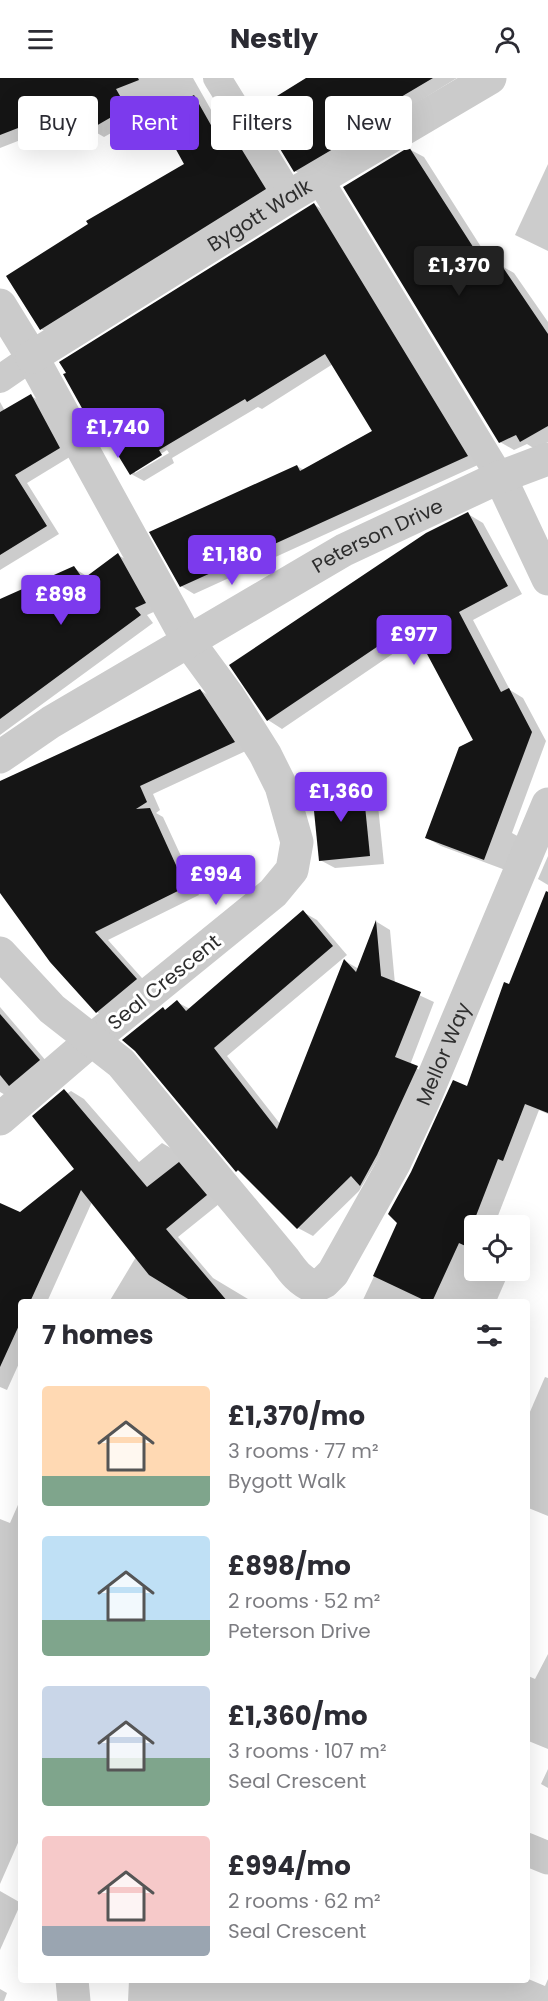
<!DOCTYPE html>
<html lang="en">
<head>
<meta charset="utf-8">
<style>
	:root { --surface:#fff; --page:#f7f7f7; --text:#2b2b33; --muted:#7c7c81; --accent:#7c3aed }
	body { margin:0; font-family:Poppins,sans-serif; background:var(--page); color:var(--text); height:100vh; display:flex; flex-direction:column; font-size:22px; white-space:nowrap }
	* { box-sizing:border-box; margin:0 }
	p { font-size:20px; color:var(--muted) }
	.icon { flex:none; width:33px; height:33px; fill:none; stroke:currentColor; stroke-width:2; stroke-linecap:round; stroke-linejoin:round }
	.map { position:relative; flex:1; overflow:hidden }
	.panel { position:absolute; left:18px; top:1221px; width:512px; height:684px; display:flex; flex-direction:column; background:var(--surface); border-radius:6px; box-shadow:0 6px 24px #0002 }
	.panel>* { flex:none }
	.hud { position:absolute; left:18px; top:18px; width:513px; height:54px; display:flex; gap:12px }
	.controls { position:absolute; left:464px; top:1137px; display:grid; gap:12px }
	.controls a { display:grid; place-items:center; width:66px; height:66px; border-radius:6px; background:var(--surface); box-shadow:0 6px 24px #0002; font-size:30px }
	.price { position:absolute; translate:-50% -51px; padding:0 14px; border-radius:6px; background:var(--accent); color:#fff; font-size:20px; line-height:39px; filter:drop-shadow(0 2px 3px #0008) }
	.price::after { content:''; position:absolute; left:50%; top:36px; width:18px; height:14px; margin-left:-9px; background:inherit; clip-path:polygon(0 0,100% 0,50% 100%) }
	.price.current { background:#222; color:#fff }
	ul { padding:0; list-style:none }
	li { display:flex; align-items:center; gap:18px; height:150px; padding:0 24px }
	li span { display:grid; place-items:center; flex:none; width:168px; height:120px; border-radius:6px; color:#555 }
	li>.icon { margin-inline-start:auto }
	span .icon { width:72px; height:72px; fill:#fffc; stroke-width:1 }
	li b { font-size:26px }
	h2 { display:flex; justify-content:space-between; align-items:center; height:72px; padding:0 24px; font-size:26px }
	.pill { padding:0 21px; border-radius:6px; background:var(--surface); box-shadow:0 6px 24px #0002; font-size:21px; line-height:54px }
	.pill.current { background:var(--accent); color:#fff }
	header { display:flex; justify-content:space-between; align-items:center; height:78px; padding:0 24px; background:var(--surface); font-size:27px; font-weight:700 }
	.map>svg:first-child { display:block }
	.shadow { fill:#0003; fill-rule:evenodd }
	.building { fill:#151515 }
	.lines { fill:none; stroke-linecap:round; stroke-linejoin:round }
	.service { stroke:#cbcbcb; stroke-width:28 }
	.minor { stroke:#cbcbcb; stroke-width:33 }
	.labels { text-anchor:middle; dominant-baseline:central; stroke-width:6; stroke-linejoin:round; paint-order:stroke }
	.street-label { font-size:20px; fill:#2e2e2e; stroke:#fff }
</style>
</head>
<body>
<header><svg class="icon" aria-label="menu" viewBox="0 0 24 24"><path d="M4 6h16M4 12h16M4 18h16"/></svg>Nestly<svg class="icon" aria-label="person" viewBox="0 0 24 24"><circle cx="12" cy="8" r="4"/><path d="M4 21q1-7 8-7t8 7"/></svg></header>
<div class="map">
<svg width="548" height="1923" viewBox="0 0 548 1923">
	<rect width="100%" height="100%" fill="#fff"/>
	<g class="shadow">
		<path d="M0 0H193L223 53 228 50 242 58 279 119 55 259 41 251 186 86 154 31 104 59 90 51 82 38 0 70Z"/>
		<path d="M309 0H457L397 37 309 100 295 93Z"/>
		<path d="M409 71 424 79 497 194 500 187 514 195 548 244V364L535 371 527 366 514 372 500 364Z"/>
		<path d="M548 86V173L515 157Z"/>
		<path d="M315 127 328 135 480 386 194 516 181 508 297 388 304 392 374 353 333 286 262 331 258 329 172 380 174 385 144 403 131 396 108 357 94 349ZM167 372 169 375 135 395V392Z"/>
		<path d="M31 318 44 325 73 377 27 405 59 456 0 492V324L5 333Z"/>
		<path d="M468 436 483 445 522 516 473 542 510 612 523 620 546 663 512 755 530 765 516 796 441 768 427 760 475 663 419 558 282 651 268 642Z"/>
		<path d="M118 477 131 484 158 532 147 537 153 545 0 657V523L74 490 88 499Z"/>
		<path d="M200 612 213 620 248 672 153 716 160 732 156 735 163 739 199 817 108 862 150 909 111 942 97 934 0 812V704Z"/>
		<path d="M363 709 377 718 384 786 335 790 320 782Z"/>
		<path d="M548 778V807L538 801Z"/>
		<path d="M548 813V1036L539 1032 494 1148H474V1192H510L496 1224H362L399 1145 468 1010Z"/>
		<path d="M303 834 317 842 347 877 227 978 281 1047 345 883 359 891 377 844 390 852 395 906 434 924 410 987 431 998 406 1034 359 1113 313 1158 298 1150 247 1098 237 1092 163 931 166 933 177 924 190 931Z"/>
		<path d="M0 929 53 991 7 1018 0 1014Z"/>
		<path d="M64 1013 68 1015 71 1013 84 1021 139 1084 162 1065 176 1073 219 1126 178 1159 213 1200 253 1224H109L136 1179 92 1124 47 1224H21V1281L7 1312 0 1309V1152L76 1091Z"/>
		<path d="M545 1299 548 1300V1438L526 1429V1343Z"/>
		<path d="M21 1420V1758L0 1806V1441L10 1445Z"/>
		<path d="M548 1576V1671L526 1662V1597L535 1601Z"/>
		<path d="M548 1691V1710L541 1706Z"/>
		<path d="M0 1813 21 1825 0 1872Z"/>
		<path d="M526 1900 545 1908 548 1901V1923H128L129 1902H526Z"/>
		<path d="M0 1911 7 1915 4 1923H0Z"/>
	</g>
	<g class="building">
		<path d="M0 0H138L139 2 116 11 127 30 89 52 75 28 0 57Z"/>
		<path d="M306 0H433L384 29 389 38 294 94 256 31Z"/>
		<path d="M194 17 216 56 228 49 266 111 40 252 6 198 88 146 86 143 184 86 157 37Z"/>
		<path d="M409 69 493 200 500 185 548 256V348L520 364 516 357 499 365 343 109Z"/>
		<path d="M314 125 468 378 180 509 149 454 297 387 300 393 372 353 325 276 247 324 245 321 159 372 162 377 130 397 99 346 93 350 63 296 66 295 59 284Z"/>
		<path d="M31 316 60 370 15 397 47 448 0 477V334Z"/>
		<path d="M468 434 508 508 459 534 501 614 509 610 532 654 484 782 425 760 459 669 473 662 411 546 267 643 229 587 426 455Z"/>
		<path d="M118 475 146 525 135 530 141 537 0 641V521L74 488 83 501Z"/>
		<path d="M200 611 235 664 140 708 147 724 136 731 150 730 186 809 95 854 137 901 96 935 50 884 0 815V703Z"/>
		<path d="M363 708 370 778 319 783 312 713Z"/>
		<path d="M546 813 548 814V1035L525 1026 503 1083 498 1081 474 1143V1172L459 1165 432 1224H428L373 1198 397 1145 388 1136 411 1094 453 1002 467 1008 504 904 509 906Z"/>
		<path d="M303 832 333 868 214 970 277 1051 344 881 356 894 376 842 381 898 421 914 395 979 418 988 377 1077 360 1108 351 1098 297 1151 238 1092 236 1094 135 973 122 962 163 929 165 932 177 922 186 933Z"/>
		<path d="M0 936 40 982 9 1008 0 997Z"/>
		<path d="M64 1011 147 1109 179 1084 207 1117 166 1151 228 1224H193L149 1197 81 1112 30 1224H21V1243L0 1289V1125L20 1134 74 1091 32 1038Z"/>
	</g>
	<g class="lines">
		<g class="service">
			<path d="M217 0 290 118"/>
			<path d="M319 101 500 399"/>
			<path d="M0 301 32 279"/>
		</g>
		<g class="minor">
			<path d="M0 227 32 279 188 563 229 619 265 676 281 708 297 764 292 792 273 815 92 962 0 1041"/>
			<path id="s1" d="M32 279 290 118 490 0"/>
			<path d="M500 399 548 501"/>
			<path id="s2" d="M0 679 51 644 344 472 500 399 548 381"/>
			<path id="s3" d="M0 875 52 931 121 985 284 1181C293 1194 300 1203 314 1209L324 1204 333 1195 394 1086 423 1024 548 726"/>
			<path d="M526 1771 548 1780"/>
			<path d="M72 1902 74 1923"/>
		</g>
	</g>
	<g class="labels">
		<g class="street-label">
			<text stroke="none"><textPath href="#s1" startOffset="268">Bygott Walk</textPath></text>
			<text stroke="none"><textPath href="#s2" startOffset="438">Peterson Drive</textPath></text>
			<text transform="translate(164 904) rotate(-39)">Seal Crescent</text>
			<text stroke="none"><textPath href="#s3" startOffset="730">Mellor Way</textPath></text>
		</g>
	</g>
</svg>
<div class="controls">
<a><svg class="icon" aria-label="locate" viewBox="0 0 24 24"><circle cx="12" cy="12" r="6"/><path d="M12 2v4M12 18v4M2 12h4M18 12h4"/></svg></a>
</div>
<b class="price current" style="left:459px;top:219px">£1,370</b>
<b class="price" style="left:118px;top:381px">£1,740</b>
<b class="price" style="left:232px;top:508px">£1,180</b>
<b class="price" style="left:61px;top:548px">£898</b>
<b class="price" style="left:414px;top:588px">£977</b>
<b class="price" style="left:341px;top:745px">£1,360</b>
<b class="price" style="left:216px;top:828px">£994</b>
<div class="hud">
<a class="pill">Buy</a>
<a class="pill current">Rent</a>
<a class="pill">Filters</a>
<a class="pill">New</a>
</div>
<section class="panel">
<h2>7 homes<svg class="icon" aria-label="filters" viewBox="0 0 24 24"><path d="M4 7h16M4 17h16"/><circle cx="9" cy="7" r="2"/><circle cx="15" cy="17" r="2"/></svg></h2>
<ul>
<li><span style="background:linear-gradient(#ffd9b3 75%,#7fa58c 0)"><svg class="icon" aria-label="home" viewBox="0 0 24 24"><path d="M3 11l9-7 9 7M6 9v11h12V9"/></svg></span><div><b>£1,370/mo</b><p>3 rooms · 77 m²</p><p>Bygott Walk</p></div></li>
<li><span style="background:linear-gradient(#bfe0f5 70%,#7fa58c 0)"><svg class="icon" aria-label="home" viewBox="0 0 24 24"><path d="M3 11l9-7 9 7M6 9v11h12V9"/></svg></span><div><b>£898/mo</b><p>2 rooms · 52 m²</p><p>Peterson Drive</p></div></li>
<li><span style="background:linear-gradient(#c9d6e8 60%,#7fa58c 0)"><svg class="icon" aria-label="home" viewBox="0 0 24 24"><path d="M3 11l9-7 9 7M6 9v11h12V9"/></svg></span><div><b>£1,360/mo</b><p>3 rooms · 107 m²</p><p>Seal Crescent</p></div></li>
<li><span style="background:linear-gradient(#f6c9c9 75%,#9aa5b1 0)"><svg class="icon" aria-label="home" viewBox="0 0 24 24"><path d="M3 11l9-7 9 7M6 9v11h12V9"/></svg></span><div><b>£994/mo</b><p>2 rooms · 62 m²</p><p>Seal Crescent</p></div></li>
</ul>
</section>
</div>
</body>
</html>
